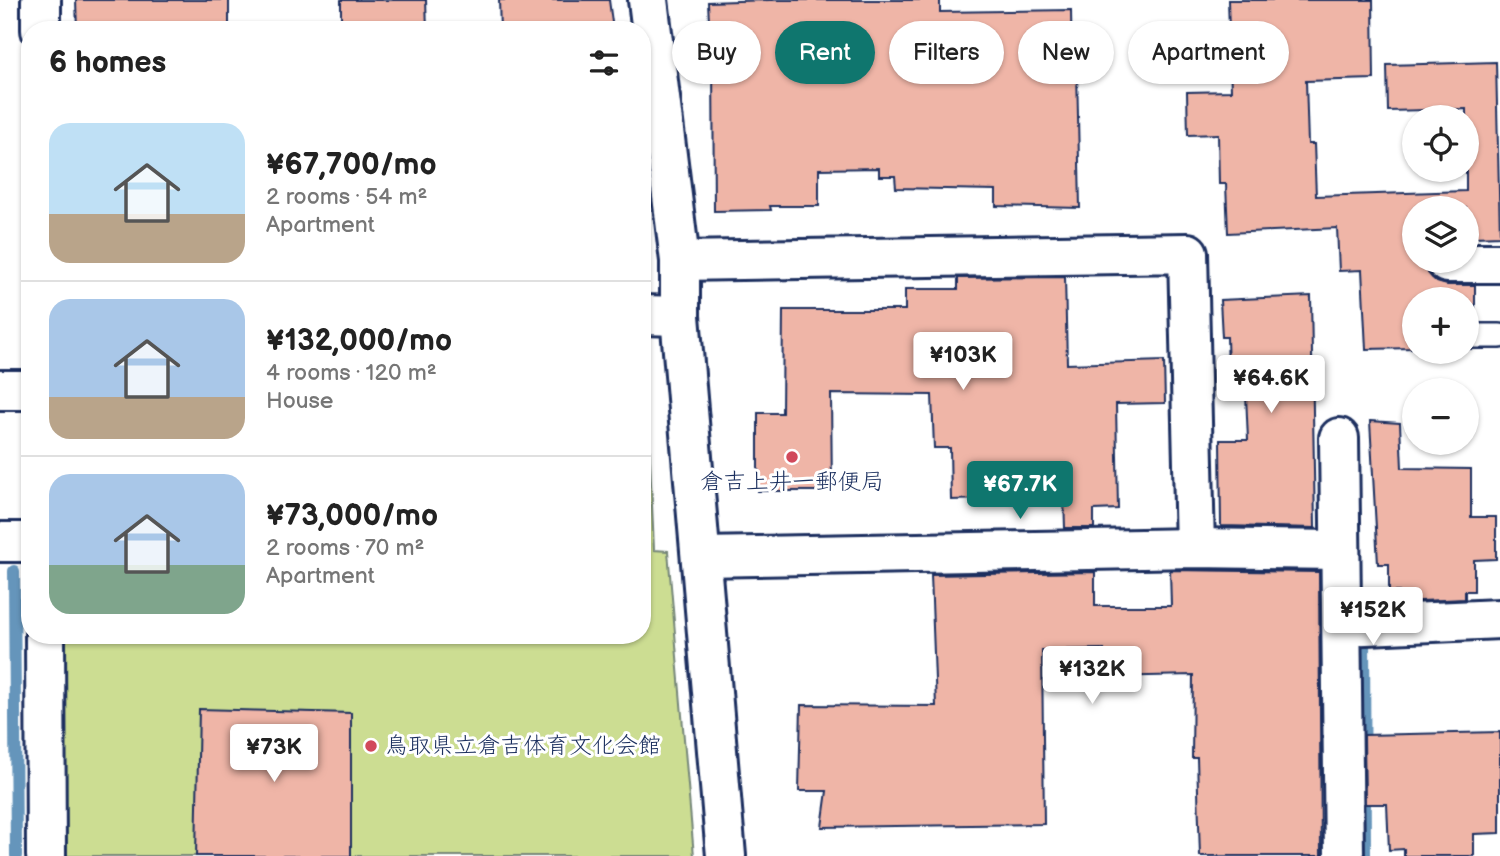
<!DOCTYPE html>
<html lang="en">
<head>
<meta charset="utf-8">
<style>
	:root { --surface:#fff; --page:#f2f2f2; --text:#222; --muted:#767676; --line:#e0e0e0; --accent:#0f766e }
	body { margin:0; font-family:"Balsamiq Sans","Klee One",sans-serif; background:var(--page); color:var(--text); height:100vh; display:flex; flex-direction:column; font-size:26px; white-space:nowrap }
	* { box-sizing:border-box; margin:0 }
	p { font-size:23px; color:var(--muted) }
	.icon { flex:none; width:38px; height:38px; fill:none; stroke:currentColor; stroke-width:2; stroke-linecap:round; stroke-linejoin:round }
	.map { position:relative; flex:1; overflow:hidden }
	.details { position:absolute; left:21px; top:21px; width:630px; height:623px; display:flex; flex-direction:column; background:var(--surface); border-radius:28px; box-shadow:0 2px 5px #0004 }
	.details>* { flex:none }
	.hud { position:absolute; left:672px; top:21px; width:665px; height:63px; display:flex; gap:14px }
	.controls { position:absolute; left:1402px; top:105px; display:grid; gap:14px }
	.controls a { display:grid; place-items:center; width:77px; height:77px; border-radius:50%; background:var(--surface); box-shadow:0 2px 5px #0004; font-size:35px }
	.price { position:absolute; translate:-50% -60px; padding:0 16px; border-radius:7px; background:#fff; color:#222; font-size:23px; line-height:46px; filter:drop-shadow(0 2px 4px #0008) }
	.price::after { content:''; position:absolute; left:50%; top:42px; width:21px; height:16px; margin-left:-10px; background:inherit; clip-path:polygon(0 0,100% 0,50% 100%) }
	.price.on { background:var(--accent); color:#fff }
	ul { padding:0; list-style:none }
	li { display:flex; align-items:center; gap:21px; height:175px; padding:0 28px }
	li+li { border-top:2px solid var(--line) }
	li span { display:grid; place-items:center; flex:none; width:196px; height:140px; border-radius:21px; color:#555 }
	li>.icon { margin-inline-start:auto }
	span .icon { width:84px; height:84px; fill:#fffc; stroke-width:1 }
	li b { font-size:30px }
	h2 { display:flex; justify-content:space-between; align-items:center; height:84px; padding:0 28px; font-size:30px }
	.pill { padding:0 24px; border-radius:32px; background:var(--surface); box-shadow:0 2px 5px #0004; font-size:24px; line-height:63px }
	.pill.on { background:var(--accent); color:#fff }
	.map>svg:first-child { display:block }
	.green { fill:#ccdd92; stroke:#748678; stroke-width:2 }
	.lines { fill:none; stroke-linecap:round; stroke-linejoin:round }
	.stream { stroke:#6595bb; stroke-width:12 }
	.building { fill:#efb5a7; stroke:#1b2f5e; stroke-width:2 }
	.lane-casing { stroke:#1b2f5e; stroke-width:28 }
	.street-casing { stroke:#1b2f5e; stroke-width:44 }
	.secondary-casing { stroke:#1b2f5e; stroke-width:44 }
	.lane { stroke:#fff; stroke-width:23 }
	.street { stroke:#fff; stroke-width:38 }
	.secondary { stroke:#fff; stroke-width:38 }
	.poi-dot { fill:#d1495b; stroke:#fff; stroke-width:2.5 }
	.labels { text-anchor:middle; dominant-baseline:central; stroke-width:6; stroke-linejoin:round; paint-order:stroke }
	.poi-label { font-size:23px; fill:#1b2f5e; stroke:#fff }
</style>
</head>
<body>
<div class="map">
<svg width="1500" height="856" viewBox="0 0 1500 856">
	<rect width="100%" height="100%" fill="#fff"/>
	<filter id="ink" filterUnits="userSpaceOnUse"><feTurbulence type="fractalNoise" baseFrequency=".0143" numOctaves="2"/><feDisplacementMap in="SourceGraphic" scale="14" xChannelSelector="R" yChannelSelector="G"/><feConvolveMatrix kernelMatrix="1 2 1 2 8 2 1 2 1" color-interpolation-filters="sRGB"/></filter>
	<g filter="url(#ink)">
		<path class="green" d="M642 437H649L654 550 668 551 694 856H59L58 635H642Z"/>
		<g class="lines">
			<g class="stream">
				<path d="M14 571 16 856"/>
				<path d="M1364 629 1365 856"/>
			</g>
		</g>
		<g class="building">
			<path d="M76 0H229V30H77Z"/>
			<path d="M341 0H426L427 30H341Z"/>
			<path d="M499 0H609L613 30H500Z"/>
			<path d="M770 0H940V12L1071 10 1072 72 1077 71 1080 208 996 206V190L896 188 895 176H879V168L819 169V206H770L771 210 714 211 713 61H711L708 2Z"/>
			<path d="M1228 0H1373L1374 79 1306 81 1308 144H1314L1316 196 1466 191V109L1388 111 1387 65 1496 62 1500 236 1474 237V241H1466V208H1414V261H1426L1428 273 1437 282 1447 285H1475V310H1466V299H1414V348L1366 349 1362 270 1339 271 1337 228 1228 233 1226 184H1219L1218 134 1188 135 1187 92 1231 91Z"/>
			<path d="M1065 277 1067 364 1164 361 1165 403 1116 404 1118 509 1094 510V528H1065L1064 497 951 500 950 448H934L932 395 831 394 832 491H758V413H782L783 310H905V289H958V278Z"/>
			<path d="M1311 296 1315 528 1221 526 1220 440H1248L1245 372 1228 373 1227 337H1222L1220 300Z"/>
			<path d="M1370 421 1400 423 1402 468 1471 469V517H1496V559L1474 560V591H1465V599L1399 602V592H1389V564H1378Z"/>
			<path d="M1170 570 1319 572 1321 856H1200L1197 758H1192L1193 675 1105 677 1104 649 1042 650 1044 824 822 827 827 791H799L801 705 936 706 931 575 1095 572V606H1171Z"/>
			<path d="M199 709 351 713V856H196Z"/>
			<path d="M1500 732V833L1474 834V856H1404V849L1389 850 1387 804H1365L1364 735Z"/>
		</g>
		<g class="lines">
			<g class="lane-casing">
				<path id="lane" d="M1466 336H1500"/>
			</g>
			<g class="street-casing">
				<g id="street">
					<path d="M41 30V0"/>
					<path d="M680 261 1188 253 1195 548"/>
					<path d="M1447 263H1500"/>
					<path d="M642 315 680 316"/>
					<path d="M0 390H30"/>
					<path d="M1339 438 1344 856"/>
					<path d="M0 542H30"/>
					<path d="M701 557 1195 548 1340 550"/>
					<path d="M1343 626 1500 619"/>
					<path d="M45 635 46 856"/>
				</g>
			</g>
			<g class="secondary-casing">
				<path id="secondary" d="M648 0 680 261V316L726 856"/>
			</g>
			<use href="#lane" class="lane"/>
			<use href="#street" class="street"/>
			<use href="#secondary" class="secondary"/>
		</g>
	</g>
	<g class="poi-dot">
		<circle cx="792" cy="457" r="7"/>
		<circle cx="371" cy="746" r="7"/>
	</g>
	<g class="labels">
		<g class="poi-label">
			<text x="792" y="482">倉吉上井一郵便局</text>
			<text x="385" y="746" text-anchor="start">鳥取県立倉吉体育文化会館</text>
		</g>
	</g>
</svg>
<div class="controls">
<a><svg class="icon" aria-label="locate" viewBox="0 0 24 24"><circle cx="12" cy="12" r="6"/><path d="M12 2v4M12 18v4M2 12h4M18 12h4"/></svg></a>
<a><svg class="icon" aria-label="layers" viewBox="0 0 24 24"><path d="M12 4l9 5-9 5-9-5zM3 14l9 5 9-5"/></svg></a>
<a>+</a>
<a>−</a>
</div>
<b class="price" style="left:963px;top:392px">¥103K</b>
<b class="price" style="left:1271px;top:415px">¥64.6K</b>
<b class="price on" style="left:1020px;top:521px">¥67.7K</b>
<b class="price" style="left:1373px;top:647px">¥152K</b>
<b class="price" style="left:1092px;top:706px">¥132K</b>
<b class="price" style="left:274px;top:784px">¥73K</b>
<div class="hud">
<a class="pill">Buy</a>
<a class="pill on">Rent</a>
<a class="pill">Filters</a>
<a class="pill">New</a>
<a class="pill">Apartment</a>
</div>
<section class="details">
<h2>6 homes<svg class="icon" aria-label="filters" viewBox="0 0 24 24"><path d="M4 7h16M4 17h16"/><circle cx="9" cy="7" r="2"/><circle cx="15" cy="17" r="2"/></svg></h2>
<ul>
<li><span style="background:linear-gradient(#bfe0f5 65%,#b9a48a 0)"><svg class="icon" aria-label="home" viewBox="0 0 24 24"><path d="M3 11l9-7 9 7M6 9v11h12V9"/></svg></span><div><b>¥67,700/mo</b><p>2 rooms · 54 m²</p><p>Apartment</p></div></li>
<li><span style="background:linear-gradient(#a9c7e8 70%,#b9a48a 0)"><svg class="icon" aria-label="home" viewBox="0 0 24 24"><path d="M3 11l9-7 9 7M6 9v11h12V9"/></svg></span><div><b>¥132,000/mo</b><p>4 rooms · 120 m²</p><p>House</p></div></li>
<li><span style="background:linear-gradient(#a9c7e8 65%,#7fa58c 0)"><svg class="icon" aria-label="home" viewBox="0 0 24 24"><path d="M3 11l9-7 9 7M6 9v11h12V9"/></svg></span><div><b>¥73,000/mo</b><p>2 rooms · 70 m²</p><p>Apartment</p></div></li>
</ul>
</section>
</div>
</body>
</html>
